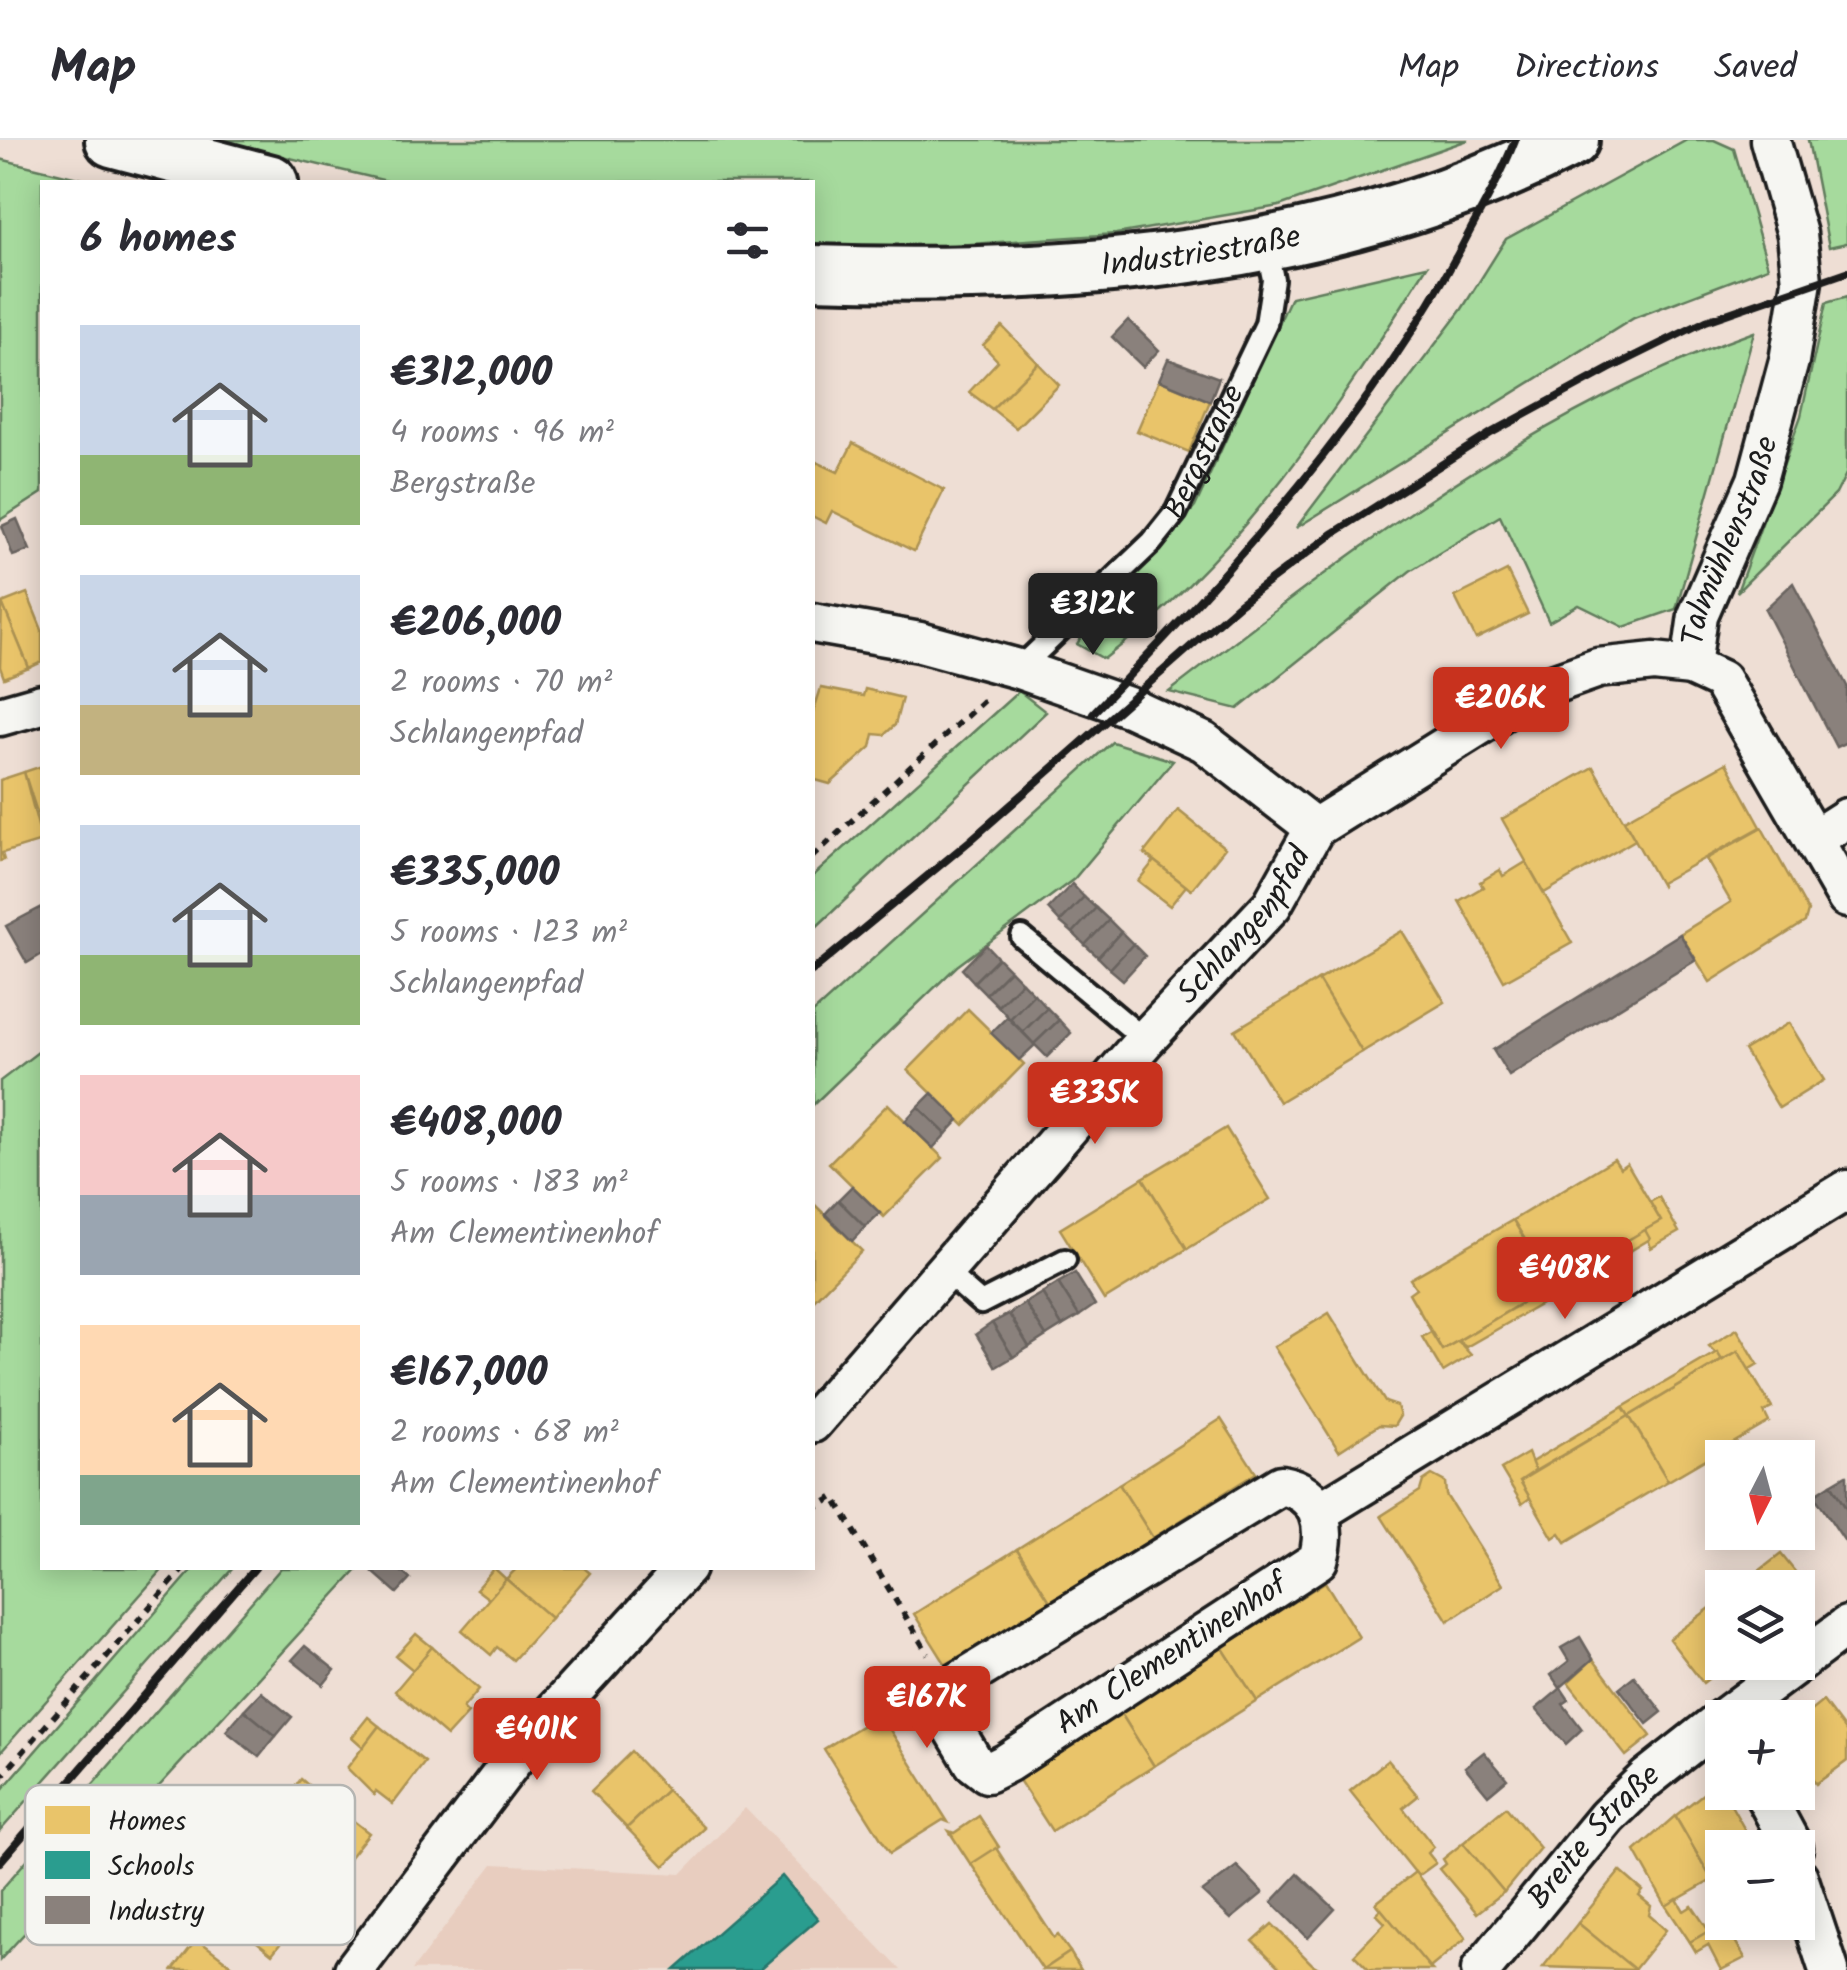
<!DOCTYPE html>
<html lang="en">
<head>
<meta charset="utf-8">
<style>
	:root { --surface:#fff; --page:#f7f7f7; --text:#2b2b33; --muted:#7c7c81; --line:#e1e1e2; --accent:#c8321e }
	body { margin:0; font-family:Kalam,sans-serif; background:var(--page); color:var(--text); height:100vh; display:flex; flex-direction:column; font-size:38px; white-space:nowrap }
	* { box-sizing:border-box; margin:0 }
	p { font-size:32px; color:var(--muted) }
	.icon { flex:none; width:55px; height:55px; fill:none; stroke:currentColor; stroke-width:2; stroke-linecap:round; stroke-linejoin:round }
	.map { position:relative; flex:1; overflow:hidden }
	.side { position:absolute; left:40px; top:40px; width:775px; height:1390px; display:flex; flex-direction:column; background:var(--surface); border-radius:0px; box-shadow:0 5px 25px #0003 }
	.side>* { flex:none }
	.needle { width:65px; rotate:186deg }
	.controls { position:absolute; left:1705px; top:1300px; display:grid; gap:20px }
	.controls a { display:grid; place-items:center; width:110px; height:110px; border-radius:0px; background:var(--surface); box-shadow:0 5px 25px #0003; font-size:50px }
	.price { position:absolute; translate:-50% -85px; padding:0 22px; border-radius:10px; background:var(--accent); color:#fff; font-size:32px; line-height:65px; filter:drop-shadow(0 2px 5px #0008) }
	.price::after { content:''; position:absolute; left:50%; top:60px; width:30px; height:22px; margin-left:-15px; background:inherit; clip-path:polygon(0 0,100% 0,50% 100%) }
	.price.selected { background:#222; color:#fff }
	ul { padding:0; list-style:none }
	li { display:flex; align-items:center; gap:30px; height:250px; padding:0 40px }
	li span { display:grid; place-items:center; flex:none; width:280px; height:200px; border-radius:0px; color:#555 }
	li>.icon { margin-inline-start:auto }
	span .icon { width:120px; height:120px; fill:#fffc; stroke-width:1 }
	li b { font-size:42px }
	h2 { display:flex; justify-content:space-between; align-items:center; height:120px; padding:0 40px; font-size:42px }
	header { display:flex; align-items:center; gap:60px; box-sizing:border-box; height:140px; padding:0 50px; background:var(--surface); border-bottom:2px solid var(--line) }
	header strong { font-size:48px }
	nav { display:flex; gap:55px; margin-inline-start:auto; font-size:35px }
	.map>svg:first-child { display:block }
	.built { fill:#e8cdbf }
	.green { fill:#a6da9d; stroke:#617b5c; stroke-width:2.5 }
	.homes { fill:#e9c46a; stroke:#ac9253; stroke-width:2.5 }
	.schools { fill:#2a9d8f; stroke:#26766c; stroke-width:2.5 }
	.industry { fill:#8a817c; stroke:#69635f; stroke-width:2.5 }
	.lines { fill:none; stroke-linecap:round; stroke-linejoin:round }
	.lane-casing { stroke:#1c1c1c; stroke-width:28 }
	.street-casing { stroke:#1c1c1c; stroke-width:45 }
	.secondary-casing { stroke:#1c1c1c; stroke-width:60 }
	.path { stroke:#1c1c1c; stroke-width:6; stroke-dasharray:8 8; stroke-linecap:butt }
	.lane { stroke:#f6f6f2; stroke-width:20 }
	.street { stroke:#f6f6f2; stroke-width:38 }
	.secondary { stroke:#f6f6f2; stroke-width:52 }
	.rail { stroke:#1c1c1c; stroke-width:8 }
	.labels { text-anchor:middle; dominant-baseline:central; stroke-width:10; stroke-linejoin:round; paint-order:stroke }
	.street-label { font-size:32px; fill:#1c1c1c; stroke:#f6f6f2 }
	.key { fill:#f6f6f2; stroke:#b5b5b2; stroke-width:2.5 }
	.key-label { font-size:28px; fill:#1c1c1c }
</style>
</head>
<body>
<header>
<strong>Map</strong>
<nav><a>Map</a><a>Directions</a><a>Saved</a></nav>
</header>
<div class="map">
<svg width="1847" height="1830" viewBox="0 0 1847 1830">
	<rect width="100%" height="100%" fill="#eeded4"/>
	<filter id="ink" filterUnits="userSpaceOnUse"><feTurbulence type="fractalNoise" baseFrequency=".01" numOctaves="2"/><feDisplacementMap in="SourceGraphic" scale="20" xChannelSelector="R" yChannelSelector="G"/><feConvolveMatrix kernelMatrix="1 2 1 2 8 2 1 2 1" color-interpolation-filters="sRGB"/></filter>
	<g filter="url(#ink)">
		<path class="built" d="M745 1668 901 1830H412L493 1724 681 1734Z"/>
		<g class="green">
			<path d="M215 0H1468L1279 66 1116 94 912 108 813 105 812 42H391Z"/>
			<path d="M1687 0H1714L1734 9 1768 127 1634 178 1296 388 1462 169 1506 99Z"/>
			<path d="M1808 0H1847V103L1829 107Z"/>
			<path d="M0 19 94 42H42V353L0 380Z"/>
			<path d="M1427 126C1334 274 1245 411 1104 519L1077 504 1088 486 1195 367 1291 157Z"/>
			<path d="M1847 157V332L1836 354 1737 452 1801 276 1826 163Z"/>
			<path d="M1754 192 1676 469 1624 487 1579 465 1549 482 1500 376 1410 431 1238 569 1169 552C1350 412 1535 269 1754 192Z"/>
			<path d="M1019 551 1046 572 813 790V736Z"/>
			<path d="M1112 602 1173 621 1074 739 957 826 813 965V873Z"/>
			<path d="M42 909V1428H164L0 1613V941Z"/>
			<path d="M194 1428H233L0 1691V1652Z"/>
			<path d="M281 1428H359L0 1820V1751Z"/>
		</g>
		<g class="homes">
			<path d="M1002 186 1038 223 992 269 969 252 998 221 983 205Z"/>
			<path d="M1038 223 1059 245 1016 288 992 269Z"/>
			<path d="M1159 240 1210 261 1189 312 1137 291Z"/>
			<path d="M853 303 944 350 914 411 832 371 826 383 812 376V330L817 322 838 332Z"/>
			<path d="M1507 431 1528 474 1476 499 1455 457Z"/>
			<path d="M27 453 42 490V522L29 528 2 463Z"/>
			<path d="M2 463 29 528 4 538 0 527Z"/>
			<path d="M821 548 863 556 865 549 902 558 895 585 884 595 874 594 871 607 830 644 812 639V576Z"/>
			<path d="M1726 623 1761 687 1660 743 1662 748 1624 680Z"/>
			<path d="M42 626V685H41L24 632Z"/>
			<path d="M1593 627 1635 700 1544 753 1502 679Z"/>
			<path d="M24 632 42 701 2 713 4 720 0 721V640Z"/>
			<path d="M1178 670 1225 708 1191 750 1144 713Z"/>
			<path d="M1762 688 1808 771 1805 782 1710 842 1680 794 1731 762 1706 719Z"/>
			<path d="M1154 721 1186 746 1170 766 1138 741Z"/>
			<path d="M1526 722 1572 803 1504 841 1459 761 1483 747 1480 742 1500 730 1503 736Z"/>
			<path d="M1402 791 1445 862 1362 912 1318 840Z"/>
			<path d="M1318 840 1362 912 1279 962 1235 890Z"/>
			<path d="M968 869 1024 924 964 985 908 930Z"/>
			<path d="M1789 883 1824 940 1779 968 1744 910Z"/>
			<path d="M888 964 943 1018 884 1077 829 1023Z"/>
			<path d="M1226 988 1270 1059 1187 1109 1143 1038Z"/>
			<path d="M1614 1019 1620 1028 1627 1023 1661 1081 1552 1145 1513 1080Z"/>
			<path d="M1143 1038 1187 1109 1104 1160 1060 1089Z"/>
			<path d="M1659 1057 1679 1092 1651 1108 1645 1090 1661 1081 1650 1062Z"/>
			<path d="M812 1062 862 1111 812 1162Z"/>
			<path d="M1513 1080 1552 1145 1442 1210 1409 1153 1416 1148 1410 1139Z"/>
			<path d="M1645 1090 1650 1099 1557 1155 1552 1145Z"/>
			<path d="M1552 1145 1557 1155 1466 1207 1458 1201Z"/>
			<path d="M1329 1173 1385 1262 1397 1266 1400 1276 1394 1286 1379 1285 1339 1311 1274 1207Z"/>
			<path d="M1737 1189 1758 1224 1748 1230 1738 1211 1722 1220 1709 1206Z"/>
			<path d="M1431 1192 1442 1210 1458 1201 1471 1215 1443 1232 1422 1197Z"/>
			<path d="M1738 1211 1772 1268 1764 1272 1769 1282 1668 1341 1629 1276Z"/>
			<path d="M1717 1212 1722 1220 1629 1276 1623 1267Z"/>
			<path d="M1623 1267 1629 1276 1535 1331 1530 1323Z"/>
			<path d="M1629 1276 1668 1341 1566 1402 1560 1393 1553 1398 1520 1341Z"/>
			<path d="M1221 1279 1256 1333 1153 1398 1119 1344Z"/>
			<path d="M1528 1313 1535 1331 1520 1341 1530 1358 1522 1364 1501 1329Z"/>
			<path d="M1432 1335 1445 1342 1446 1355 1503 1445 1448 1481 1381 1376 1420 1351 1423 1341Z"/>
			<path d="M1119 1344 1153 1398 1051 1463 1017 1409Z"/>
			<path d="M1017 1409 1051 1463 948 1528 914 1474Z"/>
			<path d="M1781 1414 1811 1452 1799 1461 1807 1471 1798 1478V1448H1737Z"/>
			<path d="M494 1428 506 1439 489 1459 476 1449Z"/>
			<path d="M517 1428H584L590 1433 551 1478 506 1439Z"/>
			<path d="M506 1439 551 1478 513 1520 497 1507 491 1515 462 1490Z"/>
			<path d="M1325 1442 1359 1497 1257 1561 1222 1507Z"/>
			<path d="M1722 1459V1522H1730L1703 1543 1669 1499Z"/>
			<path d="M416 1494 432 1507 413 1530 396 1516Z"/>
			<path d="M432 1507 479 1549 463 1568 468 1573 447 1596 395 1551Z"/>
			<path d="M1222 1507 1257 1561 1154 1626 1120 1572Z"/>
			<path d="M1593 1519 1651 1596 1626 1616 1568 1542Z"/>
			<path d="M1823 1561 1847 1593V1621L1816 1644 1798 1620V1581Z"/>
			<path d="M1120 1572 1154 1626 1052 1691 1017 1637Z"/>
			<path d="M880 1574 948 1682 943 1680 890 1713 824 1609Z"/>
			<path d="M368 1577 379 1586 363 1607 352 1597Z"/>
			<path d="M379 1586 425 1622 393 1664 376 1651 374 1655 347 1628Z"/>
			<path d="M631 1612 667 1650 627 1688 591 1651Z"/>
			<path d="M1388 1620 1418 1656 1403 1668 1434 1707 1428 1713 1436 1723 1418 1736 1350 1651Z"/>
			<path d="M301 1639 315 1651 297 1673 283 1662Z"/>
			<path d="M1718 1642 1755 1708H1722V1733L1712 1740 1675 1676Z"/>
			<path d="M667 1650 704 1688 664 1726 627 1688Z"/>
			<path d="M315 1651 369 1693 334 1737 281 1695Z"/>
			<path d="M1506 1667 1540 1708 1504 1752 1463 1703Z"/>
			<path d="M979 1676 999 1707 971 1725 949 1691 954 1693Z"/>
			<path d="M1675 1676 1712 1740 1666 1766 1635 1711Z"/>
			<path d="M1463 1703 1504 1752 1477 1773 1440 1729 1446 1724 1443 1719Z"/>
			<path d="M996 1708 1054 1798 1058 1795 1070 1812 1043 1830 971 1724Z"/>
			<path d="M257 1728 309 1768 272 1814 236 1785 242 1777 224 1759Z"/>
			<path d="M1620 1731 1643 1751 1639 1756 1651 1766 1649 1775 1666 1790 1634 1830 1578 1783Z"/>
			<path d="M1415 1732 1466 1798 1430 1828 1376 1763Z"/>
			<path d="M1677 1759 1684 1771 1692 1766 1709 1791 1690 1802 1666 1766Z"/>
			<path d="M1381 1769 1430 1828 1432 1830H1369L1354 1815 1385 1783 1376 1774Z"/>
			<path d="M1724 1782 1745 1818 1721 1830 1708 1805 1696 1812 1690 1802Z"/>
			<path d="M1578 1783 1633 1828 1634 1830 1543 1827Z"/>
			<path d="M1272 1784 1312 1824 1322 1830H1282L1253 1801Z"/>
			<path d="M197 1799 238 1830H173Z"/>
			<path d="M1070 1812 1081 1830H1043Z"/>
		</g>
		<path class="schools" d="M782 1736 818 1779 759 1830H675Z"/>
		<g class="industry">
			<path d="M1128 180 1159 210 1143 227 1112 197Z"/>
			<path d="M1168 219 1219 238 1210 261 1159 240Z"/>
			<path d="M17 379 30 410 13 416 2 386Z"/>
			<path d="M1793 443 1847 546V602L1836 607 1765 469Z"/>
			<path d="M1072 744 1084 757 1060 782 1048 769Z"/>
			<path d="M1084 757 1096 768 1073 793 1060 782Z"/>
			<path d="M42 767V814L27 823 6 786Z"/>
			<path d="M1096 768 1109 780 1085 805 1073 793Z"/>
			<path d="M1109 780 1121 792 1098 817 1085 805Z"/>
			<path d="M1121 792 1133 804 1110 829 1098 817Z"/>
			<path d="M1680 794 1696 820 1509 936 1493 910Z"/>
			<path d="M1133 804 1145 816 1123 840 1110 829Z"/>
			<path d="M986 805 998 818 974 842 962 829Z"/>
			<path d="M998 818 1010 830 986 854 974 842Z"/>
			<path d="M1010 830 1022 842 998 866 986 854Z"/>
			<path d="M1022 842 1034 854 1010 879 998 866Z"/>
			<path d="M1034 854 1047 868 1023 892 1010 879Z"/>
			<path d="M1047 868 1059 880 1034 904 1023 892Z"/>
			<path d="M1007 877 1035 905 1019 920 991 893Z"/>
			<path d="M1059 880 1071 893 1047 917 1034 904Z"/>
			<path d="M932 953 959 980 946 994 918 967Z"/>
			<path d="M918 967 946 994 933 1008 905 981Z"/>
			<path d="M852 1046 880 1073 865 1087 838 1060Z"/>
			<path d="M838 1060 865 1087 852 1101 825 1074Z"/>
			<path d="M1075 1133 1095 1165 1079 1176 1058 1143Z"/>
			<path d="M1058 1143 1079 1176 1062 1186 1042 1153Z"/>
			<path d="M1042 1153 1062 1186 1046 1196 1025 1163Z"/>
			<path d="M1025 1163 1046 1196 1029 1207 1009 1174Z"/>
			<path d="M1009 1174 1029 1207 1013 1217 992 1183Z"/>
			<path d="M992 1183 1013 1217 996 1227 976 1194Z"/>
			<path d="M1846 1335 1847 1336V1370L1831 1344Z"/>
			<path d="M1831 1344 1847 1370 1846 1403 1814 1355Z"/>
			<path d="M377 1428H397L410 1439 397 1453 373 1432Z"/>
			<path d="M1580 1497 1593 1519 1560 1548 1551 1535 1569 1521 1561 1508Z"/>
			<path d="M305 1506 335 1530 323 1545 292 1520Z"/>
			<path d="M1634 1536 1662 1572 1647 1584 1619 1548Z"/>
			<path d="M1561 1548 1569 1560 1563 1564 1582 1589 1566 1604 1536 1569Z"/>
			<path d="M261 1552 292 1577 276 1596 244 1570Z"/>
			<path d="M244 1570 276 1596 259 1617 226 1591Z"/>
			<path d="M1484 1612 1507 1639 1488 1655 1465 1627Z"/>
			<path d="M1237 1726 1263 1753 1231 1779 1202 1752Z"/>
			<path d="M1298 1734 1335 1769 1308 1798 1272 1762Z"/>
		</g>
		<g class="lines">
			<g class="lane-casing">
				<g id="lane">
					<path id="s1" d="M1019 529 1152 402 1176 372 1266 184 1273 139 1266 106"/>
					<path d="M1022 797 1145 900"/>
					<path d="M942 1129 981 1163 1065 1120"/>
				</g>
			</g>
			<g class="street-casing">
				<g id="street">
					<path d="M812 483 920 502 1019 529 1131 568 1204 602 1315 688"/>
					<path id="s2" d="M1691 526 1698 475 1757 340 1789 221 1802 141 1797 94 1770 0"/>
					<path d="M0 576 42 564"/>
					<path d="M1816 698 1847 678"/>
					<path id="s3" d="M812 1283 1145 900 1272 765 1315 688 1536 550 1598 528 1654 522 1691 526 1721 540 1847 758"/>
					<path d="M1281 1345C1320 1352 1328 1386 1318 1420L1007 1623 987 1633 974 1623 939 1564V1554Z"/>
					<path d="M1319 1372 1847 1050"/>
					<path d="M1724 1578 1847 1486"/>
					<path d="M1763 1652 1793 1708"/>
					<path d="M1798 1737 1829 1830"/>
					<path d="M354 1830 528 1600 686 1428"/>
					<path id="s4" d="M1481 1830 1607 1677 1646 1639 1722 1579"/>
				</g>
			</g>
			<g class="secondary-casing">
				<g id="secondary">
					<path d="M112 0 271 42"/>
					<path id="s5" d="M812 132C1070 141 1340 120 1572 0"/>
				</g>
			</g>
			<g class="path">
				<path d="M812 717 985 559"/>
				<path d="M812 1370 834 1357 928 1514"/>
				<path d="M0 1638 184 1428"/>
			</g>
			<use href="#lane" class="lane"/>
			<use href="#street" class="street"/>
			<use href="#secondary" class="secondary"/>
			<g class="rail">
				<path d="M1093 573C1235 426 1377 272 1471 89 1487 60 1503 31 1515 0"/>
				<path d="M812 831 972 699 1239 464 1334 393 1491 293 1609 229 1706 181 1847 132"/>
				<path d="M0 1722 255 1428"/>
			</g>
		</g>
	</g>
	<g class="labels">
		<g class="street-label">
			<text stroke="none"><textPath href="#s5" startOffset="390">Industriestraße</textPath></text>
			<text stroke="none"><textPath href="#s1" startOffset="288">Bergstraße</textPath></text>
			<text stroke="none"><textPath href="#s2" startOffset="132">Talmühlenstraße</textPath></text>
			<text stroke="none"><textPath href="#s3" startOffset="660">Schlangenpfad</textPath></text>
			<text transform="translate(1172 1515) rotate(-33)">Am Clementinenhof</text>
			<text stroke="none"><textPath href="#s4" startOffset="175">Breite Straße</textPath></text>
		</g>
	</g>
	<rect x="25" y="1645" width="330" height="160" rx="15" class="key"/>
	<rect x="45" y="1666" width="45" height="28" fill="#e9c46a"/>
	<rect x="45" y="1711" width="45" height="28" fill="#2a9d8f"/>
	<rect x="45" y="1756" width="45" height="28" fill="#8a817c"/>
	<g class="key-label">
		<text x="108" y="1690">Homes</text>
		<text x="108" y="1735">Schools</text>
		<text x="108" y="1780">Industry</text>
	</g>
</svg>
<div class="controls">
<a><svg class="needle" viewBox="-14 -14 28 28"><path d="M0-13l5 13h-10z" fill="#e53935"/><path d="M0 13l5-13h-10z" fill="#7c7c81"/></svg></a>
<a><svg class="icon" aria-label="layers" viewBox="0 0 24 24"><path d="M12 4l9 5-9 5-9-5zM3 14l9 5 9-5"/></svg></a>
<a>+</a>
<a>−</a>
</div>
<b class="price selected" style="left:1093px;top:518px">€312K</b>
<b class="price" style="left:1501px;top:612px">€206K</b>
<b class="price" style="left:1095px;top:1007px">€335K</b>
<b class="price" style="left:1565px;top:1182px">€408K</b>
<b class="price" style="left:927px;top:1611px">€167K</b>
<b class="price" style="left:537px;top:1643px">€401K</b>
<section class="side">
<h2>6 homes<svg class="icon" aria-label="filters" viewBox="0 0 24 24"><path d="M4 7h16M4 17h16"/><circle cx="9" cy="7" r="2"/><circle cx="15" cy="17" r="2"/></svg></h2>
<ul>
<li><span style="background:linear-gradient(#c9d6e8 65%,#8fb573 0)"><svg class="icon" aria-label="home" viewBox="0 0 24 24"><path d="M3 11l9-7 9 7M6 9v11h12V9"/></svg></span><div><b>€312,000</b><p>4 rooms · 96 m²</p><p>Bergstraße</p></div></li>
<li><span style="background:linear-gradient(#c9d6e8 65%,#c2b280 0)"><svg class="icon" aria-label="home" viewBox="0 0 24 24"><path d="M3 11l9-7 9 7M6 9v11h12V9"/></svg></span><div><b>€206,000</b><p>2 rooms · 70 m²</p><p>Schlangenpfad</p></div></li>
<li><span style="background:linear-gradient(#c9d6e8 65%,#8fb573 0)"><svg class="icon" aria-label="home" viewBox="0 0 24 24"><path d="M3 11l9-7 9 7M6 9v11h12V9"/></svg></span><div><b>€335,000</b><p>5 rooms · 123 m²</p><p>Schlangenpfad</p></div></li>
<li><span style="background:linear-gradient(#f6c9c9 60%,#9aa5b1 0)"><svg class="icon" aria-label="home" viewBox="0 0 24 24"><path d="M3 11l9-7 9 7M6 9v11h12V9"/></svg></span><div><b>€408,000</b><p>5 rooms · 183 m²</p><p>Am Clementinenhof</p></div></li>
<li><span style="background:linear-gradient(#ffd9b3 75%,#7fa58c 0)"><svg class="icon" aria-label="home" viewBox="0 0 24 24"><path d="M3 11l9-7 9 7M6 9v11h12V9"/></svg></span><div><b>€167,000</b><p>2 rooms · 68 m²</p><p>Am Clementinenhof</p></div></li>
</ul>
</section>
</div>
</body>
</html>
